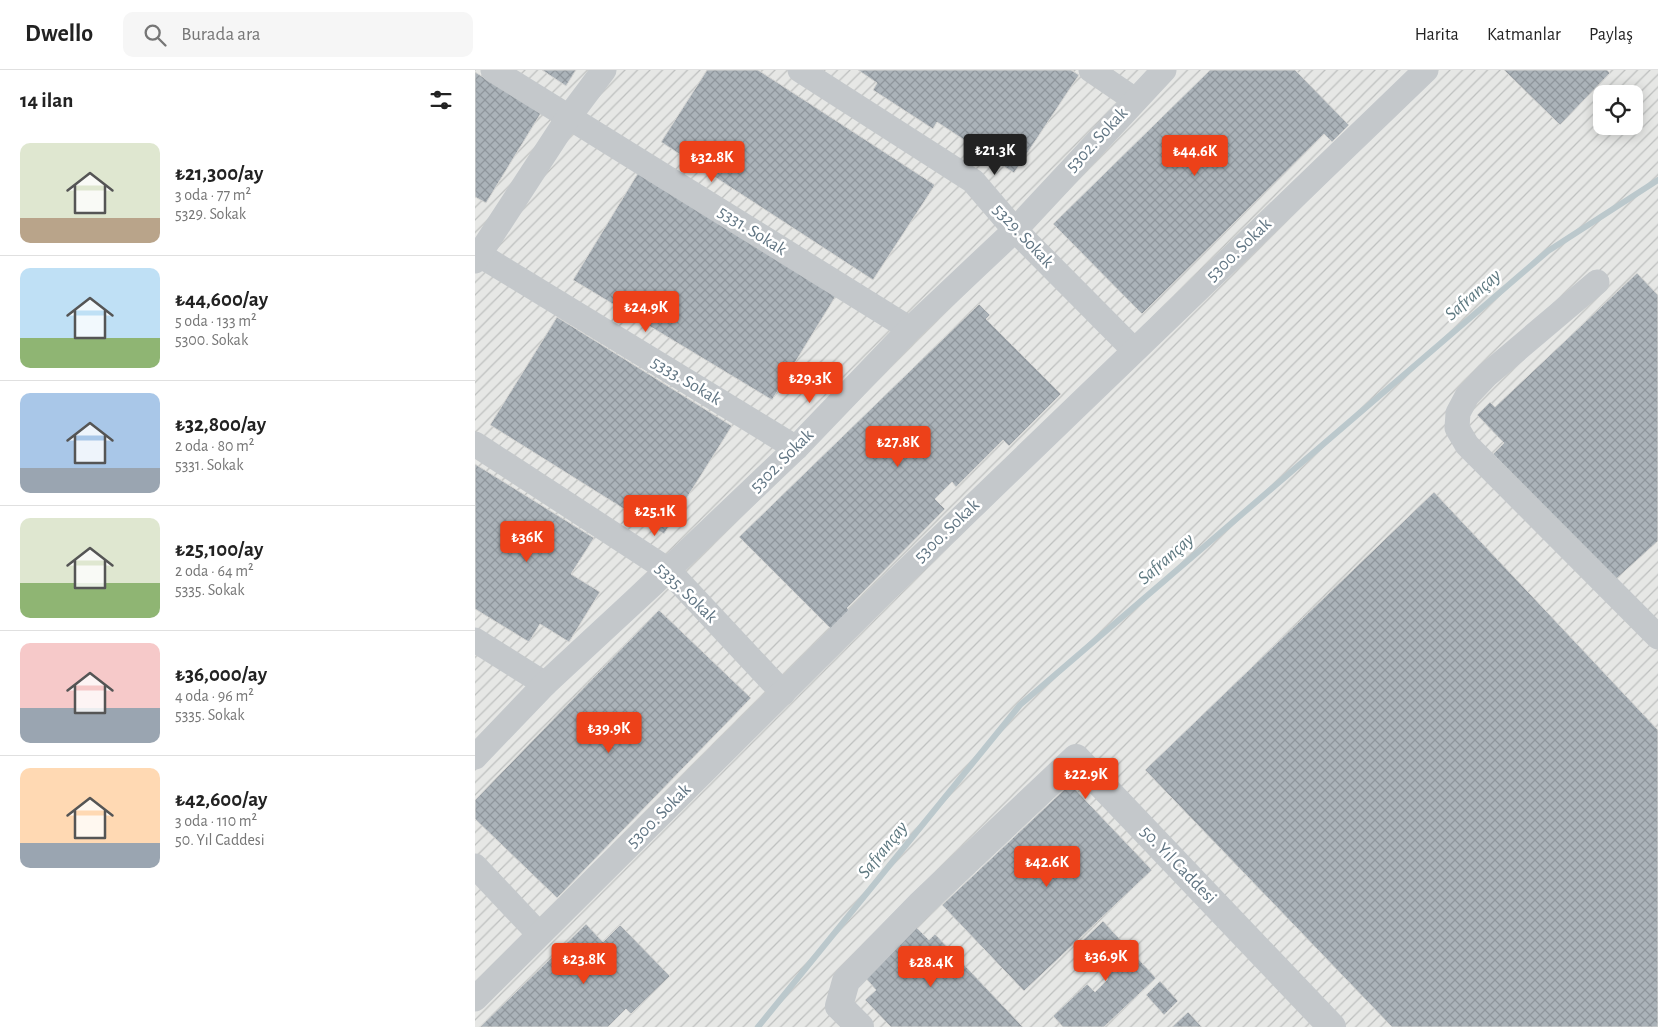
<!DOCTYPE html>
<html lang="tr">
<head>
<meta charset="utf-8">
<style>
	:root { --surface:#fff; --page:#f6f6f6; --text:#222; --muted:#767676; --line:#e0e0e0; --accent:#ed4119 }
	body { margin:0; font-family:"Alegreya Sans",sans-serif; background:var(--page); color:var(--text); height:100vh; display:flex; flex-direction:column; font-size:19px; white-space:nowrap }
	* { box-sizing:border-box; margin:0 }
	p { font-size:16px; color:var(--muted) }
	.icon { flex:none; width:28px; height:28px; fill:none; stroke:currentColor; stroke-width:2; stroke-linecap:round; stroke-linejoin:round }
	.map { position:relative; flex:1; overflow:hidden }
	.side { display:flex; flex-direction:column; background:var(--surface); width:475px }
	.side>* { flex:none }
	.controls { position:absolute; left:1118px; top:15px; display:grid; gap:10px }
	.controls a { display:grid; place-items:center; width:50px; height:50px; border-radius:10px; background:var(--surface); box-shadow:0 2px 12px #0003; font-size:25px }
	.price { position:absolute; translate:-50% -42px; padding:0 11px; border-radius:5px; background:var(--accent); color:#fff; font-size:16px; line-height:32px; filter:drop-shadow(0 1px 2px #0008) }
	.price::after { content:''; position:absolute; left:50%; top:30px; width:15px; height:11px; margin-left:-8px; background:inherit; clip-path:polygon(0 0,100% 0,50% 100%) }
	.price.current { background:#222; color:#fff }
	ul { padding:0; list-style:none }
	li { display:flex; align-items:center; gap:15px; height:125px; padding:0 20px }
	li+li { border-top:1px solid var(--line) }
	li span { display:grid; place-items:center; flex:none; width:140px; height:100px; border-radius:10px; color:#555 }
	li>.icon { margin-inline-start:auto }
	span .icon { width:60px; height:60px; fill:#fffc; stroke-width:1 }
	li b { font-size:21px }
	h2 { display:flex; justify-content:space-between; align-items:center; height:60px; padding:0 20px; font-size:21px }
	header { display:flex; align-items:center; gap:30px; box-sizing:border-box; height:70px; padding:0 25px; background:var(--surface); border-bottom:1px solid var(--line) }
	header strong { font-size:24px }
	nav { display:flex; gap:28px; margin-inline-start:auto; font-size:18px }
	.search { width:350px; height:45px; background:var(--page); display:flex; align-items:center; gap:12px; box-sizing:border-box; padding:0 18px; border-radius:10px; color:var(--muted); font-size:19px }
	main { display:flex; flex:1; min-height:0 }
	.map>svg:first-child { display:block }
	.industrial { fill:url(#industrial-furrows); fill-rule:evenodd }
	.lines { fill:none; stroke-linecap:round; stroke-linejoin:round }
	.stream { stroke:#bbc8cc; stroke-width:6 }
	.building { fill:url(#building-cross-hatch); stroke:#d6d6d4 }
	.minor { stroke:#c4c8cb; stroke-width:25 }
	.tertiary { stroke:#c4c8cb; stroke-width:28 }
	.labels { text-anchor:middle; dominant-baseline:central; stroke-width:5; stroke-linejoin:round; paint-order:stroke }
	.street-label { font-size:18px; fill:#627684; stroke:#fff }
	.water-label { font-size:19px; font-style:italic; fill:#5e7981; stroke:#fff }
</style>
</head>
<body>
<header>
<strong>Dwello</strong>
<div class="search"><svg class="icon" aria-label="search" viewBox="0 0 24 24"><circle cx="10" cy="10" r="6"/><path d="M15 15l6 6"/></svg>Burada ara</div>
<nav><a>Harita</a><a>Katmanlar</a><a>Paylaş</a></nav>
</header>
<main>
<section class="side">
<h2>14 ilan<svg class="icon" aria-label="filters" viewBox="0 0 24 24"><path d="M4 7h16M4 17h16"/><circle cx="9" cy="7" r="2"/><circle cx="15" cy="17" r="2"/></svg></h2>
<ul>
<li><span style="background:linear-gradient(#dfe7d0 75%,#b9a48a 0)"><svg class="icon" aria-label="home" viewBox="0 0 24 24"><path d="M3 11l9-7 9 7M6 9v11h12V9"/></svg></span><div><b>₺21,300/ay</b><p>3 oda · 77 m²</p><p>5329. Sokak</p></div></li>
<li><span style="background:linear-gradient(#bfe0f5 70%,#8fb573 0)"><svg class="icon" aria-label="home" viewBox="0 0 24 24"><path d="M3 11l9-7 9 7M6 9v11h12V9"/></svg></span><div><b>₺44,600/ay</b><p>5 oda · 133 m²</p><p>5300. Sokak</p></div></li>
<li><span style="background:linear-gradient(#a9c7e8 75%,#9aa5b1 0)"><svg class="icon" aria-label="home" viewBox="0 0 24 24"><path d="M3 11l9-7 9 7M6 9v11h12V9"/></svg></span><div><b>₺32,800/ay</b><p>2 oda · 80 m²</p><p>5331. Sokak</p></div></li>
<li><span style="background:linear-gradient(#dfe7d0 65%,#8fb573 0)"><svg class="icon" aria-label="home" viewBox="0 0 24 24"><path d="M3 11l9-7 9 7M6 9v11h12V9"/></svg></span><div><b>₺25,100/ay</b><p>2 oda · 64 m²</p><p>5335. Sokak</p></div></li>
<li><span style="background:linear-gradient(#f6c9c9 65%,#9aa5b1 0)"><svg class="icon" aria-label="home" viewBox="0 0 24 24"><path d="M3 11l9-7 9 7M6 9v11h12V9"/></svg></span><div><b>₺36,000/ay</b><p>4 oda · 96 m²</p><p>5335. Sokak</p></div></li>
<li><span style="background:linear-gradient(#ffd9b3 75%,#9aa5b1 0)"><svg class="icon" aria-label="home" viewBox="0 0 24 24"><path d="M3 11l9-7 9 7M6 9v11h12V9"/></svg></span><div><b>₺42,600/ay</b><p>3 oda · 110 m²</p><p>50. Yıl Caddesi</p></div></li>
</ul>
</section>
<div class="map">
<svg width="1183" height="957" viewBox="0 0 1183 957">
	<defs>
		<pattern id="industrial-furrows" width="10" height="10" patternUnits="userSpaceOnUse" patternTransform="scale(1.25)"><rect width="10" height="10" fill="#e6e7e5"/><path d="M-1 1l2-2M0 10L10 0M9 11l2-2" fill="none" stroke="#bec0bf"/></pattern>
		<pattern id="building-cross-hatch" width="8" height="8" patternUnits="userSpaceOnUse" patternTransform="scale(1.25)"><rect width="8" height="8" fill="#abb3b9"/><path d="M0 0l8 8M0 8l8-8" fill="none" stroke="#8f969c"/></pattern>
	</defs>
	<rect width="100%" height="100%" fill="#f5f5f1"/>
	<path class="industrial" d="M0 0H1183V957H0ZM1126 24H1159V56H1126Z"/>
	<g class="lines">
		<path class="stream" d="M283 957 545 635 1073 181 1183 110"/>
	</g>
	<g class="building">
		<path d="M67 0H101L91 16Z"/>
		<path d="M232 0H283L460 115 398 210 186 72Z"/>
		<path d="M383 0H596L604 5 539 103 462 52 458 59 398 20 402 13Z"/>
		<path d="M735 0H820L874 55 857 72 849 64 667 244 578 154Z"/>
		<path d="M1029 0H1132L1135 3 1085 55Z"/>
		<path d="M0 2 66 43 11 133 0 127Z"/>
		<path d="M163 103 362 224 297 330 98 210Z"/>
		<path d="M1162 203 1183 225V471L1139 511 1018 384 1029 373 1002 345 1015 332 1020 337Z"/>
		<path d="M504 234 515 245 511 249 586 324 534 376 528 370 481 417 477 412 460 429 470 439 372 538 380 545 361 564 264 467Z"/>
		<path d="M82 247 257 356 189 464 15 355Z"/>
		<path d="M0 394 119 468 96 504 125 522 94 572 65 554 54 572 0 539Z"/>
		<path d="M959 422 1183 660V957H917L670 700Z"/>
		<path d="M184 540 276 628 82 828 0 749V730Z"/>
		<path d="M595 714 677 800 549 921 467 835Z"/>
		<path d="M628 851 681 908 629 957H588L578 946 612 914 620 922 633 909 602 876Z"/>
		<path d="M111 854 128 872 145 855 195 906 156 944 151 939 133 957H5Z"/>
		<path d="M439 855 454 870 460 864 548 957H416L390 930 401 920 387 904Z"/>
		<path d="M685 911 703 931 689 945 671 925Z"/>
		<path d="M713 942 727 957H697Z"/>
	</g>
	<g class="lines">
		<g class="minor">
			<path d="M18 0 435 259"/>
			<path d="M325 0 498 111 540 160 659 280"/>
			<path d="M616 0 660 30"/>
			<path d="M0 182 321 378"/>
			<path d="M0 191 93 48 129 0"/>
			<path d="M1122 212 1012 305 992 326 983 343 982 358 992 375 1183 567"/>
			<path d="M0 374 193 500 308 623"/>
			<path d="M0 570 70 614"/>
			<path d="M0 687 70 614 193 500 321 378 435 259 540 160 689 0"/>
			<path d="M0 796 64 864"/>
			<path d="M0 929 407 524 951 0"/>
		</g>
		<path class="tertiary" d="M385 957 364 936 371 911 445 835 601 688 857 957"/>
	</g>
	<g class="labels">
		<g class="street-label">
			<text transform="translate(622 70) rotate(-47)">5302. Sokak</text>
			<text transform="translate(277 161) rotate(32)">5331. Sokak</text>
			<text transform="translate(548 166) rotate(47)">5329. Sokak</text>
			<text transform="translate(764 180) rotate(-44)">5300. Sokak</text>
			<text transform="translate(211 311) rotate(31)">5333. Sokak</text>
			<text transform="translate(307 391) rotate(-45)">5302. Sokak</text>
			<text transform="translate(472 461) rotate(-44)">5300. Sokak</text>
			<text transform="translate(211 523) rotate(44)">5335. Sokak</text>
			<text transform="translate(184 746) rotate(-45)">5300. Sokak</text>
			<text transform="translate(703 795) rotate(46)">50. Yıl Caddesi</text>
		</g>
		<g class="water-label">
			<text transform="translate(998 225) rotate(-41)">Safrançay</text>
			<text transform="translate(691 489) rotate(-41)">Safrançay</text>
			<text transform="translate(408 780) rotate(-51)">Safrançay</text>
		</g>
	</g>
</svg>
<div class="controls">
<a><svg class="icon" aria-label="locate" viewBox="0 0 24 24"><circle cx="12" cy="12" r="6"/><path d="M12 2v4M12 18v4M2 12h4M18 12h4"/></svg></a>
</div>
<b class="price current" style="left:520px;top:106px">₺21.3K</b>
<b class="price" style="left:720px;top:107px">₺44.6K</b>
<b class="price" style="left:237px;top:113px">₺32.8K</b>
<b class="price" style="left:171px;top:263px">₺24.9K</b>
<b class="price" style="left:335px;top:334px">₺29.3K</b>
<b class="price" style="left:423px;top:398px">₺27.8K</b>
<b class="price" style="left:180px;top:467px">₺25.1K</b>
<b class="price" style="left:52px;top:493px">₺36K</b>
<b class="price" style="left:134px;top:684px">₺39.9K</b>
<b class="price" style="left:611px;top:730px">₺22.9K</b>
<b class="price" style="left:572px;top:818px">₺42.6K</b>
<b class="price" style="left:631px;top:912px">₺36.9K</b>
<b class="price" style="left:109px;top:915px">₺23.8K</b>
<b class="price" style="left:456px;top:918px">₺28.4K</b>
</div>
</main>
</body>
</html>
